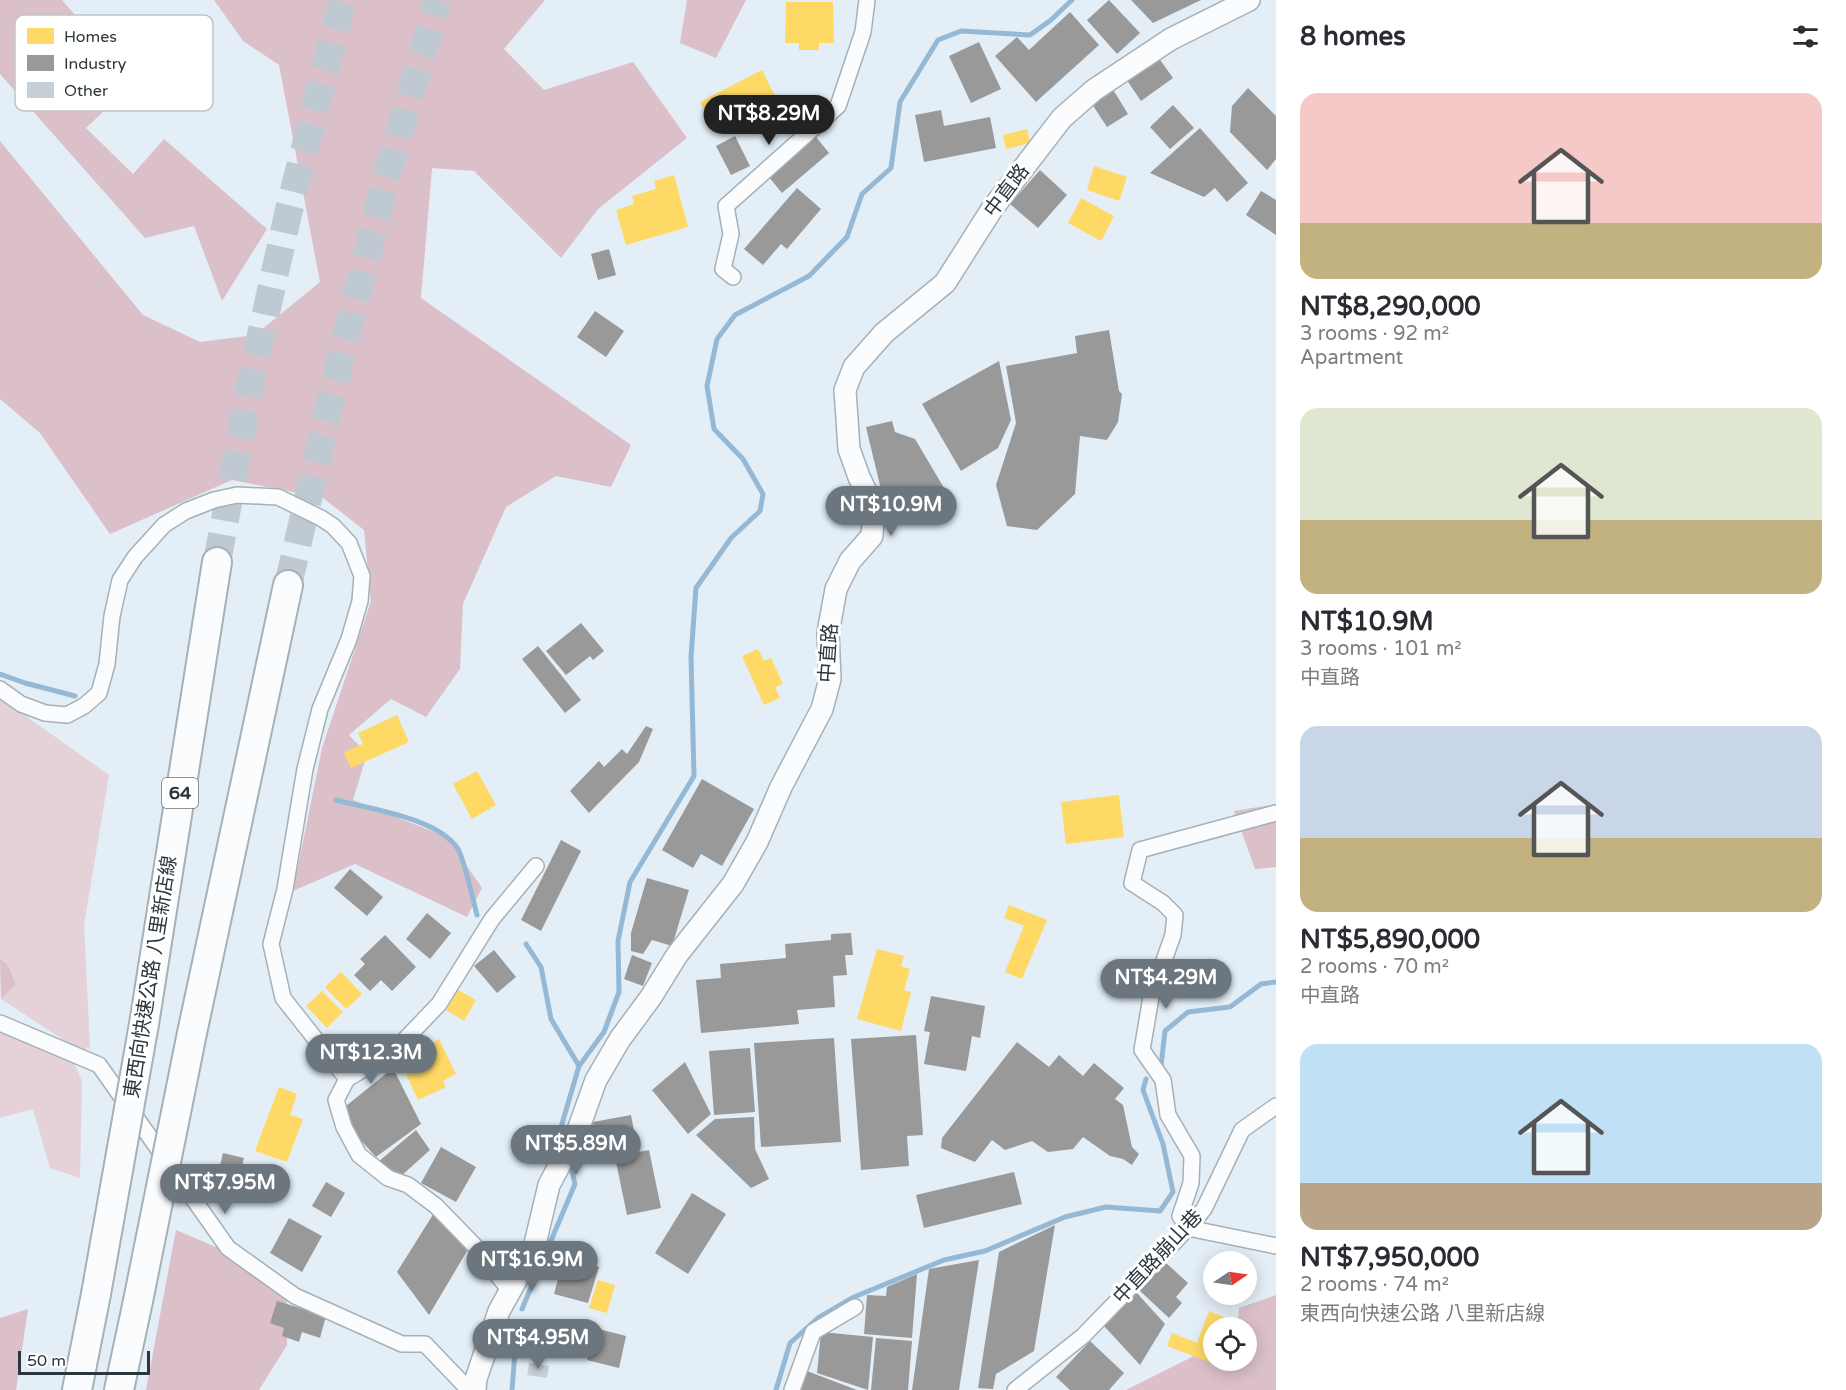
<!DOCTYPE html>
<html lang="en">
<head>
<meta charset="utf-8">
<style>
	:root { --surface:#fff; --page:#f2f2f3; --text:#2b2b33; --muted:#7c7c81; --accent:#6c767e }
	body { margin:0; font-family:"Varela Round","Noto Sans TC",sans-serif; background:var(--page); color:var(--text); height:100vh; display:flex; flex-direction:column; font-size:22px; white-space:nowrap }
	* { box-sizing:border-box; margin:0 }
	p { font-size:20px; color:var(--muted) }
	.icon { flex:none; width:33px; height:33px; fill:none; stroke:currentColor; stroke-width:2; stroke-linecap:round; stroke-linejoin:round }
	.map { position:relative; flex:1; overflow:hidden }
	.drawer { display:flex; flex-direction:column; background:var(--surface); width:570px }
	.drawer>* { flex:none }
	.needle { width:39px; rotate:77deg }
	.fabs { position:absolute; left:1203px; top:1251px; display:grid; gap:12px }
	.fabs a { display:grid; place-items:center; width:54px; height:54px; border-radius:50%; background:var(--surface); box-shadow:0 3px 15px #0003; font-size:30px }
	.scale { position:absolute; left:18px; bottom:15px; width:132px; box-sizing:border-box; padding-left:6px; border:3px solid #2c363d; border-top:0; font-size:16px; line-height:21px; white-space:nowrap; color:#2c363d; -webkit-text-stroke:4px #fff; paint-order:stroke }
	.price { position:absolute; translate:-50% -51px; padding:0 14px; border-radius:21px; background:var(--accent); color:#fff; font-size:20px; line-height:39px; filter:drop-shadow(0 2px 3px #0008) }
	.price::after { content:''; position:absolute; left:50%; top:36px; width:18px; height:14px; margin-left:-9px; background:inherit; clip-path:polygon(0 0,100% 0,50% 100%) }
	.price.active { background:#222; color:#fff }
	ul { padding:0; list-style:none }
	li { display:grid; align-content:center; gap:12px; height:318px; padding:0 24px }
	li span { display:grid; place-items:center; height:186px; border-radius:18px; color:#555 }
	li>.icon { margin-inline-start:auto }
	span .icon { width:108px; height:108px; fill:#fffc; stroke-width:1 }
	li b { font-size:26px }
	h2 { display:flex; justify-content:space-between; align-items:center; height:72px; padding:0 24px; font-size:26px }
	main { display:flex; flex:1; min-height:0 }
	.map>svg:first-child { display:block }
	.green { fill:#e5d1d8 }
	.forest { fill:#dcc0c9 }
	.homes { fill:#ffd966 }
	.industry { fill:#999 }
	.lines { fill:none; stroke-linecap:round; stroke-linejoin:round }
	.stream { stroke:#95b9d5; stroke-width:5 }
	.building { fill:#c5cfd7 }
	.highway-tunnel { stroke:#bec9d2; stroke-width:28; stroke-dasharray:28 14; stroke-linecap:butt }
	.street-casing { stroke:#a6b0b7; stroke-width:18 }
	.secondary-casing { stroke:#a6b0b7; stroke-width:24 }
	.highway-casing { stroke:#a6b0b7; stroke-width:32 }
	.street { stroke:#fbfcfe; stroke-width:15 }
	.secondary { stroke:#fbfcfe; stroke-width:21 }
	.highway { stroke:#fbfcfe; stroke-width:28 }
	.highway-bridge-casing { stroke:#a6b0b7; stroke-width:32; stroke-linecap:butt }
	.highway-bridge { stroke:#fbfcfe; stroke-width:28 }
	.labels { text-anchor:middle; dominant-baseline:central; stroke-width:6; stroke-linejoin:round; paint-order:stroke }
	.shield { fill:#fff; stroke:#6b7277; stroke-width:1.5 }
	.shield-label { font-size:18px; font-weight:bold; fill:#2c363d }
	.street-label { font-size:20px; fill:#2c363d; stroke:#fff }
	.key { fill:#fff; stroke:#c0c3c5; stroke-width:1.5 }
	.key-label { font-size:16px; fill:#2c363d }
</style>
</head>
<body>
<main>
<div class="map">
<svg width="1276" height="1390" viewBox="0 0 1276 1390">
	<rect width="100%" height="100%" fill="#e3eef7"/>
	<g class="green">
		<path d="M0 698 109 775 84 925 90 1048 79 1050 1 999 16 985 8 965 0 959Z"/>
		<path d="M0 1029 72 1058 82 1081 80 1178 50 1168 33 1109 0 1118Z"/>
	</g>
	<g class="forest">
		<path d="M0 0H62L134 83 86 128 133 174 164 139 267 229 222 301 194 226 145 238 0 74Z"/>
		<path d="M214 0H545L504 49 544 90 633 62 687 138 598 209 561 258 474 171 432 168 421 298 631 445 611 487 556 476 506 507 463 604 460 669 426 717 391 699 349 735 367 754 353 800 447 837 482 888 467 917 355 864 293 891 322 748 371 601 364 530 323 498 232 480 110 534 40 433 0 399V141L143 315 200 342 255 335 320 282 279 65 243 41Z"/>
		<path d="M687 0H746L716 58 680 43Z"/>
		<path d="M1276 804V867L1255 869 1234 811Z"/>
		<path d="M0 959 8 965 16 985 1 999Z"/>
		<path d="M176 1230 253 1263 287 1302V1345L259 1390H146Z"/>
		<path d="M1276 1295V1390H1126L1204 1351 1213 1349 1214 1360H1246V1328L1237 1327 1239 1308Z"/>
		<path d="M28 1309 16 1390H0V1318Z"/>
	</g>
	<g class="homes">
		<path d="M786 2H833L834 43H819V50H799V43H785Z"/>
		<path d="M762 70 781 108 765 116 755 98 710 121 700 102Z"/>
		<path d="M790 105 805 127 794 135 779 113Z"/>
		<path d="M1027 129 1030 143 1006 149 1003 135Z"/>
		<path d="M1094 166 1127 177 1119 201 1087 190Z"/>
		<path d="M674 175 688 227 626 245 616 210 634 204 632 196 656 189 654 181Z"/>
		<path d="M1081 198 1114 216 1101 241 1068 223Z"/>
		<path d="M758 649 764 661 771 658 783 684 775 687 780 698 764 705 742 656Z"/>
		<path d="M397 715 409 742 351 768 344 752 363 744 358 733Z"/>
		<path d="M477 771 496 805 472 819 453 784Z"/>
		<path d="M1119 795 1124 837 1066 844 1061 802Z"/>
		<path d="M1009 905 1047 920 1022 979 1005 972 1024 926 1004 918Z"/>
		<path d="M877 949 904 956 901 966 910 969 904 990 911 992 901 1031 857 1019Z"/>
		<path d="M341 972 362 994 346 1009 325 987Z"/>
		<path d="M458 990 476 1000 464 1021 446 1010Z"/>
		<path d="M322 991 343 1012 327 1028 306 1006Z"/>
		<path d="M439 1039 456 1074 443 1081 446 1087 418 1100 406 1074 433 1060 426 1046Z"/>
		<path d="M279 1087 297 1094 290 1115 303 1119 287 1162 255 1151Z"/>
		<path d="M598 1280 615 1285 607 1313 589 1308Z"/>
		<path d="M1209 1311 1226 1318 1222 1328H1214V1350L1209 1362 1167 1346 1172 1333 1197 1343Z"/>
	</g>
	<g class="industry">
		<path d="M1109 0 1140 33 1117 54 1087 20Z"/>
		<path d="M1131 0H1201L1153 23Z"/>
		<path d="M1070 12 1099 45 1036 102 995 56 1017 37 1029 50Z"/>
		<path d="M979 42 1001 89 971 103 949 56Z"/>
		<path d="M1158 57 1173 78 1141 101 1126 79Z"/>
		<path d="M1112 88 1128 114 1107 127 1090 101Z"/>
		<path d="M1248 88 1276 116V159L1267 170 1230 132 1232 106Z"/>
		<path d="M1173 105 1194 128 1170 149 1150 127Z"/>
		<path d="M941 110 944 126 990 117 996 148 924 162 915 115Z"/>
		<path d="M1200 128 1248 183 1227 202 1215 188 1204 197 1150 173Z"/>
		<path d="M735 136 750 166 731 175 716 146Z"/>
		<path d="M816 137 829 153 782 193 768 176Z"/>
		<path d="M1040 170 1067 195 1038 228 1010 204Z"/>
		<path d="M797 188 821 209 787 249 781 244 763 265 744 249Z"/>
		<path d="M1261 191 1276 200V235L1246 215Z"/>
		<path d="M609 249 616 275 598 280 591 254Z"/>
		<path d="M595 311 624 331 606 357 577 337Z"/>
		<path d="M1109 330 1119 391 1122 394 1118 422 1107 440 1080 436 1075 494 1037 530 1007 526 996 485 1016 423 1006 366 1077 353 1075 336Z"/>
		<path d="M999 361 1011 420 998 448 961 471 922 404Z"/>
		<path d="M892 421 895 432 915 439 944 488 884 502 866 427Z"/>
		<path d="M581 623 604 651 593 660 590 656 566 675 546 651Z"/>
		<path d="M538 646 581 700 565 713 522 659Z"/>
		<path d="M646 726 653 729 639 762 589 813 570 791 599 761 604 767 622 749 627 754Z"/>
		<path d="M702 779 754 809 722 866 701 854 693 868 662 850Z"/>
		<path d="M561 840 581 851 541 931 521 920Z"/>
		<path d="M350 869 383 897 367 916 334 888Z"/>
		<path d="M647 878 689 890 672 946 652 940 643 954 631 951V933Z"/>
		<path d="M427 913 451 933 430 959 406 939Z"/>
		<path d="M851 933 853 955H845L847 975 833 976 835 1007 797 1010 799 1024 701 1033 696 980 721 978 720 964 786 958 785 944 831 940V934Z"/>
		<path d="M385 935 416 967 392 991 381 980 370 991 354 975 365 964 360 959Z"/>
		<path d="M494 950 516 977 497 993 474 966Z"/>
		<path d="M632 955 652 963 643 986 624 979Z"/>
		<path d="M931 996 985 1006 980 1038 972 1036 966 1071 924 1064 930 1032 924 1031Z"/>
		<path d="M916 1035 923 1135 907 1136 909 1166 861 1170 851 1039Z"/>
		<path d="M834 1038 841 1142 761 1147 754 1043Z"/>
		<path d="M1017 1042 1049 1067 1059 1055 1083 1076 1094 1063 1124 1088 1115 1099 1123 1105 1132 1147 1139 1154 1132 1165 1123 1159 1110 1156 1083 1137 1073 1149 1048 1152 1032 1141 1005 1150 992 1140 975 1162 941 1148 942 1138Z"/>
		<path d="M750 1048 755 1112 714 1115 709 1051Z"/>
		<path d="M685 1062 711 1114 688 1134 652 1090Z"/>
		<path d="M393 1068 421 1124 376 1157 355 1134 346 1106Z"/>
		<path d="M631 1115 637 1147 599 1154 593 1122Z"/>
		<path d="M754 1117 755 1149 769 1179 751 1188 696 1135 715 1119Z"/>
		<path d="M416 1130 430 1150 401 1176 378 1162Z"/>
		<path d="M441 1147 476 1167 456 1202 421 1183Z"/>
		<path d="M649 1150 661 1208 627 1215 615 1157Z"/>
		<path d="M223 1153 244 1158 238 1183 217 1178Z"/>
		<path d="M1014 1172 1022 1204 924 1228 916 1195Z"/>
		<path d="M326 1182 345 1193 331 1217 312 1206Z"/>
		<path d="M692 1193 726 1214 688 1274 655 1253Z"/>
		<path d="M434 1213 467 1251 429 1315 397 1272Z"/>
		<path d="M289 1218 322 1236 302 1272 270 1253Z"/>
		<path d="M1055 1225 1034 1351 996 1374 993 1389 978 1388 999 1252Z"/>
		<path d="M564 1257 599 1267 588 1303 554 1294Z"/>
		<path d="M979 1260 959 1390H912L929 1269Z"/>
		<path d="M1165 1262 1188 1283 1176 1297 1182 1303 1169 1318 1139 1290Z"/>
		<path d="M1214 1267V1292H1208L1204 1269Z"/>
		<path d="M917 1274 912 1338 864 1334 867 1295 886 1296 887 1287Z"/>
		<path d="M1136 1292 1165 1324 1140 1365 1104 1326Z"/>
		<path d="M277 1301 326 1316 320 1338 302 1332 299 1342 282 1336 284 1328 270 1323Z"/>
		<path d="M595 1328 626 1336 619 1368 587 1360Z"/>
		<path d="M821 1332 873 1337 868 1390 817 1373Z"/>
		<path d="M876 1338 912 1341 908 1390H871Z"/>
		<path d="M1090 1341 1124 1373 1109 1390H1070L1056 1377Z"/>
		<path d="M807 1371 857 1390H800Z"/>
	</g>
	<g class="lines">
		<g class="stream">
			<path d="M0 674 25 683 75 696"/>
			<path d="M336 800C370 809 438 818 458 849 464 859 473 900 477 915"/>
			<path d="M526 944 541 967 551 1019 579 1066"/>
			<path d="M1161 1066 1165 1031 1188 1012 1230 1007 1261 984 1276 982"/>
			<path d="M560 1149 559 1134 579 1066 604 1032 619 992 618 941 630 882 694 776 691 657 696 588 731 538 760 511 763 494 743 459 714 429 707 386 717 339 735 315 809 276 847 237 862 194 891 168 900 102 938 40 961 31 1030 35 1051 20 1072 0"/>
			<path d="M522 1309 575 1184 571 1168 568 1162"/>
			<path d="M512 1390 517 1326"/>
			<path d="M776 1390 790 1343 818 1318 854 1297 944 1260 985 1251 1065 1217 1106 1207 1160 1211 1173 1192 1163 1144 1143 1090 1146 1079"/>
		</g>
	</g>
	<path class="building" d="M529 1363 549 1366 547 1378 527 1375Z"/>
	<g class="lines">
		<g class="highway-tunnel">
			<path d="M217 562 252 375 289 210 343 0"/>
			<path d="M288 585 337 374 387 175 438 0"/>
		</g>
		<g class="street-casing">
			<g id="street">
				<path d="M733 277 723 269 731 234 726 206 838 106 863 32 867 0"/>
				<path d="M0 689 21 704 45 713 67 715 84 706 99 693 107 664 112 616 120 580 135 557 164 525 186 511 214 500 237 495 278 497 321 518 333 526 349 543 362 576 360 601 349 639 320 709 305 769 285 889 271 944 283 998 347 1079"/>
				<path d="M1276 813 1140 850 1132 883 1163 903 1175 915 1173 935 1151 997 1142 1050 1163 1080 1168 1115 1192 1156 1191 1183 1180 1216 1188 1228 1276 1246"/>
				<path d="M0 1023 99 1065 228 1248 295 1296 402 1344H425L469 1390"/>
				<path d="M510 1291 474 1245 436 1206 408 1185 388 1178 359 1155 344 1127 336 1100 347 1079 394 1051 439 1004 492 919 536 866"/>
				<path d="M792 1390 813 1332 855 1307"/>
				<path d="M1015 1390 1083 1336 1188 1228 1204 1209 1242 1130 1276 1106"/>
			</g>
		</g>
		<g class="secondary-casing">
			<path id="secondary" d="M475 1390 476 1379 499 1311 534 1248 549 1185 578 1130 596 1080 620 1039 651 997 677 955 733 884 757 842 781 787 822 709 830 679 828 633 836 589 850 561 872 536 874 508 859 477 849 449 845 390 854 367 884 333 945 283 992 209 1062 118 1094 90 1171 39 1249 0"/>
		</g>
		<g class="highway-casing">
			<g id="highway">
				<path d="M144 1024 217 562"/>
				<path d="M192 1033 288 585"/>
				<path d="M77 1390 96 1294"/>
				<path d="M119 1390 138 1301"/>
			</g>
		</g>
		<use href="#street" class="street"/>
		<use href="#secondary" class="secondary"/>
		<use href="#highway" class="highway"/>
		<g class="highway-bridge-casing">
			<g id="highway-bridge">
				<path d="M96 1294 144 1024"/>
				<path d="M138 1301 192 1033"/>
			</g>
		</g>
		<use href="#highway-bridge" class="highway-bridge"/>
	</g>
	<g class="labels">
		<rect class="shield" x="162" y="778" width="36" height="30" rx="4.5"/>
		<g class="shield-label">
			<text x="180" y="793">64</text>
		</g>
		<g class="street-label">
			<text transform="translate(1007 191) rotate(-53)">中直路</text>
			<text transform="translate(829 653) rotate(-86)">中直路</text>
			<text transform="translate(151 977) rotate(-81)">東西向快速公路 八里新店線</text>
			<text transform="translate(1158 1257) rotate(-47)">中直路崩山巷</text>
		</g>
	</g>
	<rect x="15" y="15" width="198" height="96" rx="9" class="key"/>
	<rect x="27" y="28" width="27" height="16" fill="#ffd966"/>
	<rect x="27" y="55" width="27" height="16" fill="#999"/>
	<rect x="27" y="82" width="27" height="16" fill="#c5cfd7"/>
	<g class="key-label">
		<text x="64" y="42">Homes</text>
		<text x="64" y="69">Industry</text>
		<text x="64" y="96">Other</text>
	</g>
</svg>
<div class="fabs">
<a><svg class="needle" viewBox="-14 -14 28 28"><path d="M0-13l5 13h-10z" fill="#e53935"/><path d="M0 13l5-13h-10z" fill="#7c7c81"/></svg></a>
<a><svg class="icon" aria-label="locate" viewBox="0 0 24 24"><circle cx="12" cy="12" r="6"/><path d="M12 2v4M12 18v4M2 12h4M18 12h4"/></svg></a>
</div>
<div class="scale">50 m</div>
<b class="price active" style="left:769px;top:146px">NT$8.29M</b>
<b class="price" style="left:891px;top:537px">NT$10.9M</b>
<b class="price" style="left:1166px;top:1010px">NT$4.29M</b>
<b class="price" style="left:371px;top:1085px">NT$12.3M</b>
<b class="price" style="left:576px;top:1176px">NT$5.89M</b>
<b class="price" style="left:225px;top:1215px">NT$7.95M</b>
<b class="price" style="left:532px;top:1292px">NT$16.9M</b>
<b class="price" style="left:538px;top:1370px">NT$4.95M</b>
</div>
<section class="drawer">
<h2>8 homes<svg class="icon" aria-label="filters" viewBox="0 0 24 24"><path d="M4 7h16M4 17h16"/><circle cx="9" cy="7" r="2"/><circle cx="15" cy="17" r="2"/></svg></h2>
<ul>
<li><span style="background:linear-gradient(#f6c9c9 70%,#c2b280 0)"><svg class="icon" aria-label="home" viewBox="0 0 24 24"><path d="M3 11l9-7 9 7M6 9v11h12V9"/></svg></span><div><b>NT$8,290,000</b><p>3 rooms · 92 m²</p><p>Apartment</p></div></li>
<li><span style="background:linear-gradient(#dfe7d0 60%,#c2b280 0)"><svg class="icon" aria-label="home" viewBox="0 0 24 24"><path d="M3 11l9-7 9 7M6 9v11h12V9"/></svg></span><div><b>NT$10.9M</b><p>3 rooms · 101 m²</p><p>中直路</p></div></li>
<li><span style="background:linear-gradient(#c9d6e8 60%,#c2b280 0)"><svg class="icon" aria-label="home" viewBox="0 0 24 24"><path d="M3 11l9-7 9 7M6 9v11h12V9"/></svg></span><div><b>NT$5,890,000</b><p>2 rooms · 70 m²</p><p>中直路</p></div></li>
<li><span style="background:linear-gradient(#bfe0f5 75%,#b9a48a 0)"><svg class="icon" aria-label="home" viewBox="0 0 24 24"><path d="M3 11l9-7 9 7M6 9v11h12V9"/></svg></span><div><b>NT$7,950,000</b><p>2 rooms · 74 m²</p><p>東西向快速公路 八里新店線</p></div></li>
</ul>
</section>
</main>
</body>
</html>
